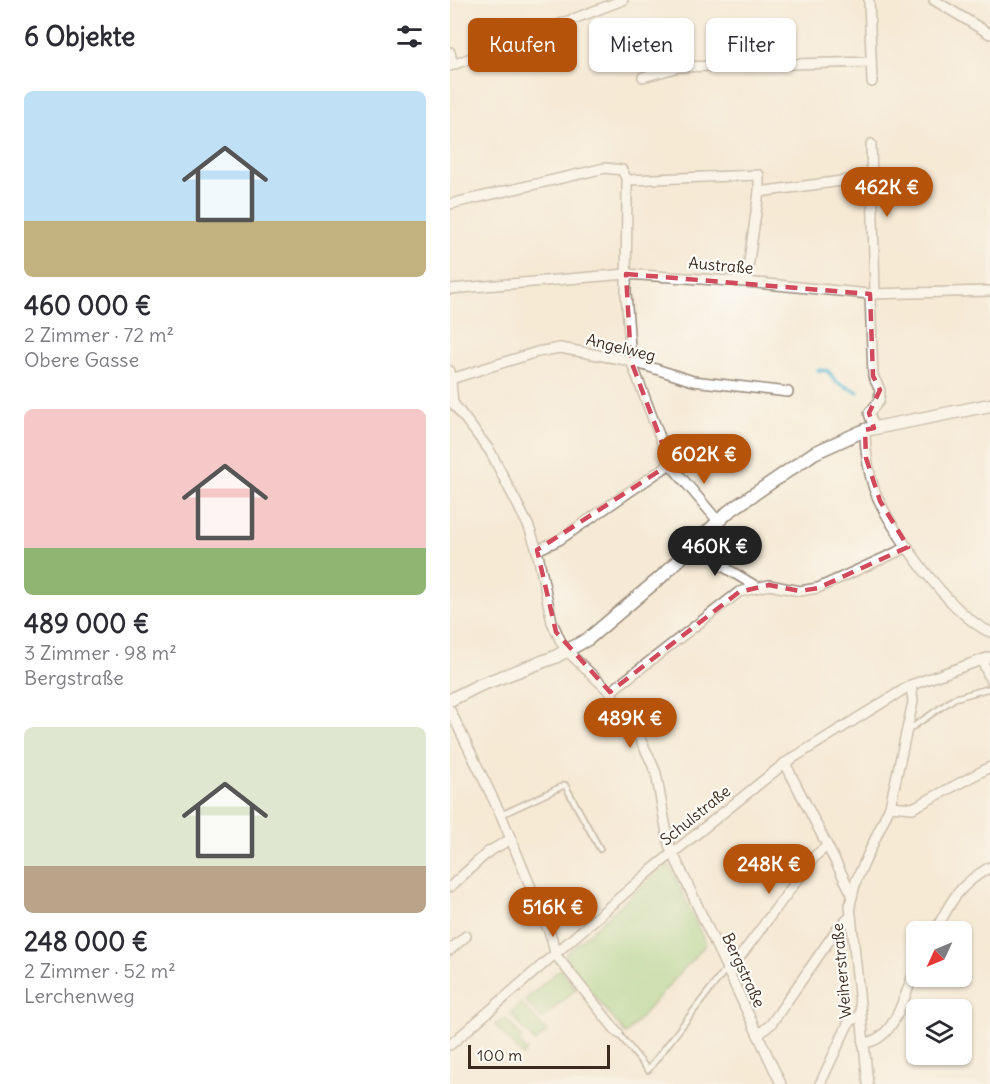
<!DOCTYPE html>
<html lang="de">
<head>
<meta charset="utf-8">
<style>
	:root { --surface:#fff; --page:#f7f7f7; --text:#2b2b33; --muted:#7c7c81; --accent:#b45309 }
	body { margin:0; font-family:Delius,sans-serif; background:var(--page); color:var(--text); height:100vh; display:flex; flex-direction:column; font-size:22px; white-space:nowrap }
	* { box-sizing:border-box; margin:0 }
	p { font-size:20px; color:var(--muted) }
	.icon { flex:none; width:33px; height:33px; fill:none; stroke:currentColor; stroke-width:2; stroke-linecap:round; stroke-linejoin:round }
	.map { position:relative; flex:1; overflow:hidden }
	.drawer { display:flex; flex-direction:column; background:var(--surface); width:450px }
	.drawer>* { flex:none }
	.guide { position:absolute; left:18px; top:18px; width:432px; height:54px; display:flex; gap:12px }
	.needle { width:39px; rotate:226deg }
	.controls { position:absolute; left:456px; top:921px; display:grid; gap:12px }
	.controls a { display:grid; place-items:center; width:66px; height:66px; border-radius:9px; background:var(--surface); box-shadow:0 2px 4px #0004; font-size:30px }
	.scale { position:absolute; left:18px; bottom:15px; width:142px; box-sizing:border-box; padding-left:6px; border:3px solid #3b2a1e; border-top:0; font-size:16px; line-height:21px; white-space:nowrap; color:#3b2a1e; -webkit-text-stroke:4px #fdfcf7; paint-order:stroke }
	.price { position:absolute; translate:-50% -51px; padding:0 14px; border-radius:21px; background:var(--accent); color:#fff; font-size:20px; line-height:39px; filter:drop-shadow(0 2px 3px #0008) }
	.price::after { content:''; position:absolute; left:50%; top:36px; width:18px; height:14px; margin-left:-9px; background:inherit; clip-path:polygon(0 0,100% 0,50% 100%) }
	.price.current { background:#222; color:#fff }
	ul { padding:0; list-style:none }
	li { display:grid; align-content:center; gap:12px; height:318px; padding:0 24px }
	li span { display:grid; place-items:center; height:186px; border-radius:9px; color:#555 }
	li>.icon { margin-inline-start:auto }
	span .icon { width:108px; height:108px; fill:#fffc; stroke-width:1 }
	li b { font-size:26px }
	h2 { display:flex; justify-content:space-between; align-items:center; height:72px; padding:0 24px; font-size:26px }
	.tag { padding:0 21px; border-radius:9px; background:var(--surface); box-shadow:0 2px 4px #0004; font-size:21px; line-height:54px }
	.tag.current { background:var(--accent); color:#fff }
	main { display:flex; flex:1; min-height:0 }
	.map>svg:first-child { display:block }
	.green { fill:#9ed485; stroke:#6c7f52; stroke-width:1.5 }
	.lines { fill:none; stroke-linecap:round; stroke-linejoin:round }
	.stream { stroke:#54bbd2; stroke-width:3 }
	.lane-casing { stroke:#988a7a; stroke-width:8 }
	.street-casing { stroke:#988a7a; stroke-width:12 }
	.secondary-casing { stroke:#988a7a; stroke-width:15 }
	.lane { stroke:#fff; stroke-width:4.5 }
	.street { stroke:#fff; stroke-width:9 }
	.secondary { stroke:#fff; stroke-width:12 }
	.marked { fill:none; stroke:#d1495b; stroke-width:4.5; stroke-dasharray:12 8; stroke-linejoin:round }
	.labels { text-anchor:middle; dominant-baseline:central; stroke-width:4.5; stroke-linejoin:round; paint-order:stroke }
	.street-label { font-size:16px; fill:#3b2a1e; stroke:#fdfcf7 }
</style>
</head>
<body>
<main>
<section class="drawer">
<h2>6 Objekte<svg class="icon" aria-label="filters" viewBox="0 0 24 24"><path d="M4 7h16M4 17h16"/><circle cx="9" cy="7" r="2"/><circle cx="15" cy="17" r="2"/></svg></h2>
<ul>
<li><span style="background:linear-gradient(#bfe0f5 70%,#c2b280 0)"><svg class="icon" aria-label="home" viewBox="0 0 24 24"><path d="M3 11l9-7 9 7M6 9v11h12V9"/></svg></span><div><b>460 000 €</b><p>2 Zimmer · 72 m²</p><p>Obere Gasse</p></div></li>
<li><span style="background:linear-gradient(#f6c9c9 75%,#8fb573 0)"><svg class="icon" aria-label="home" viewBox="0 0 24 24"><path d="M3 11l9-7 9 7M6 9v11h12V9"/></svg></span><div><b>489 000 €</b><p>3 Zimmer · 98 m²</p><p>Bergstraße</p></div></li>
<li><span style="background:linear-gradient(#dfe7d0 75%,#b9a48a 0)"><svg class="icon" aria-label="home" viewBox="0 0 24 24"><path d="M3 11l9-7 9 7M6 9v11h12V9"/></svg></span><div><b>248 000 €</b><p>2 Zimmer · 52 m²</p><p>Lerchenweg</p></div></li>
</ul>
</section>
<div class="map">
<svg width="540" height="1084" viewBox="0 0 540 1084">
	<rect width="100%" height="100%" fill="#fdfcf7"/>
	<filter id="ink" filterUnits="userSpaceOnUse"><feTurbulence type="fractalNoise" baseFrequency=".0167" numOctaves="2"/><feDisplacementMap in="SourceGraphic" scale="12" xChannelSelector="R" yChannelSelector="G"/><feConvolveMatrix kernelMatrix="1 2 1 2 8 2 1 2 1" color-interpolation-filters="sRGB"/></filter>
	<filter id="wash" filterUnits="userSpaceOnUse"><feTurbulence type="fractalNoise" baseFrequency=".008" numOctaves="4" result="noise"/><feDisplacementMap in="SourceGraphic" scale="24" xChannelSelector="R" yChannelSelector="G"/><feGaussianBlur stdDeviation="1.35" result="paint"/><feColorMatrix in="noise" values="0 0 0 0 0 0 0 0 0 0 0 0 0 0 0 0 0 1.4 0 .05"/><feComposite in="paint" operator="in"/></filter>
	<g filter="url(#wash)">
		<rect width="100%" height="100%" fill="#f6ead6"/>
		<g class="green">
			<path d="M219 864 256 944 176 1034 116 962V954L206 873Z"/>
			<path d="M110 969 126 989 92 1019 75 1000Z"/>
			<path d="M71 1003 97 1032 85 1042 60 1013Z"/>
			<path d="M55 1018 72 1037 68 1041 77 1051 73 1056 45 1025Z"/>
		</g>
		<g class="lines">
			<path class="stream" d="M368 370 378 371 386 382 408 392"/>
		</g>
	</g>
	<g filter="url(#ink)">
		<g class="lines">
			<g class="lane-casing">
				<g id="lane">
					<path d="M458 730 505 698 540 688"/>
					<path d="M51 815 115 785 150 849"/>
					<path d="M168 1033 198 1070 276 969"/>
				</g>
			</g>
			<g class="street-casing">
				<g id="street">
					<path d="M419 0 422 82"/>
					<path d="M484 0 540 34"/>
					<path d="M0 52 3 65"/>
					<path d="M0 66 173 0"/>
					<path d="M193 77 229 67 421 62"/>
					<path d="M421 144 425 294"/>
					<path d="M177 180 309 175V192L422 177"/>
					<path d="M0 204 155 168 172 170 177 180V193L176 293 181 361 220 464 268 521"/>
					<path d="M296 282 309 192"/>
					<path d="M0 289 176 274 296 282 420 294 540 291"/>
					<path d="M420 294 423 376 430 390 429 401 419 413 424 428"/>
					<path d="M0 371 3 403 40 451 79 527 87 550 102 622 111 642 117 651 160 692 185 729 199 757 206 773 219 845 331 1084"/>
					<path d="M1 379 87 352 110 348 181 361 243 381 338 392"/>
					<path d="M415 430C415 451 418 470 424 489 439 529 501 615 540 632"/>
					<path d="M249 538 274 567 307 587"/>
					<path d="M87 550 109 540 220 464"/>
					<path d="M532 660 540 679"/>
					<path d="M160 692 289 592 319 585 350 591 368 588 458 547"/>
					<path d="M0 710 51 815 102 939 105 954 168 1033"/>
					<path d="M335 763 402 894"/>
					<path d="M440 806 463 808 540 767"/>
					<path d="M0 887 38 852 61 839"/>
					<path d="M485 932C501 900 509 885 540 867"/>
					<path d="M0 950 16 936"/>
					<path d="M277 967 289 958 366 855 376 847"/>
					<path d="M308 1035 321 1024 388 928 400 917"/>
					<path d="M413 1043C446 1041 454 993 466 969"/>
					<path d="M0 1045 204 868 335 763 461 685 540 657"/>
					<path d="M370 1084 398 1024 410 1014"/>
					<path d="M418 1084 400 905 406 881 440 806 463 702 461 685"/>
				</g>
			</g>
			<g class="secondary-casing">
				<path id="secondary" d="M0 700 30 685 105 657 138 639 211 577 278 512 364 453 415 430 540 405"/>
			</g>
			<use href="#lane" class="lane"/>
			<use href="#street" class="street"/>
			<use href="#secondary" class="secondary"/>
		</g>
	</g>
	<path d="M0 0H540V1084H0ZM176 274 420 294 423 376 430 390 419 413 424 428 415 430 416 458 430 501 458 547 368 588 350 591 319 585 289 592 160 692 106 632 87 550 220 464 181 361Z" fill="#f6ead6" fill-opacity=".55" fill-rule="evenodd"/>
	<path class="marked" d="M176 274 420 294 423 376 430 390 419 413 424 428 415 430 416 458 430 501 458 547 368 588 350 591 319 585 289 592 160 692 106 632 87 550 220 464 181 361Z"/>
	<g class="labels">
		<g class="street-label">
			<text transform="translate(271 265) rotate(5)">Austraße</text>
			<text transform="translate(171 347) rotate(14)">Angelweg</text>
			<text transform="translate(245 815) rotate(-39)">Schulstraße</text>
			<text transform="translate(294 970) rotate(65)">Bergstraße</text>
			<text transform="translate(391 971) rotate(-95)">Weiherstraße</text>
		</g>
	</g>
</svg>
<div class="controls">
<a><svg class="needle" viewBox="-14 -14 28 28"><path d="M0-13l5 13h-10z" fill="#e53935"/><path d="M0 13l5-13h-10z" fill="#7c7c81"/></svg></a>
<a><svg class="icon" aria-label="layers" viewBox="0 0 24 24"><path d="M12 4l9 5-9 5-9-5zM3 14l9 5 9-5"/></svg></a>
</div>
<div class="scale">100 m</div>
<b class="price" style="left:437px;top:218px">462K €</b>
<b class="price" style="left:254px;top:485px">602K €</b>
<b class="price current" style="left:265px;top:577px">460K €</b>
<b class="price" style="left:180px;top:749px">489K €</b>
<b class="price" style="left:319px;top:895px">248K €</b>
<b class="price" style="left:103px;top:938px">516K €</b>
<div class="guide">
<a class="tag current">Kaufen</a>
<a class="tag">Mieten</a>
<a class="tag">Filter</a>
</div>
</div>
</main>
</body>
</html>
